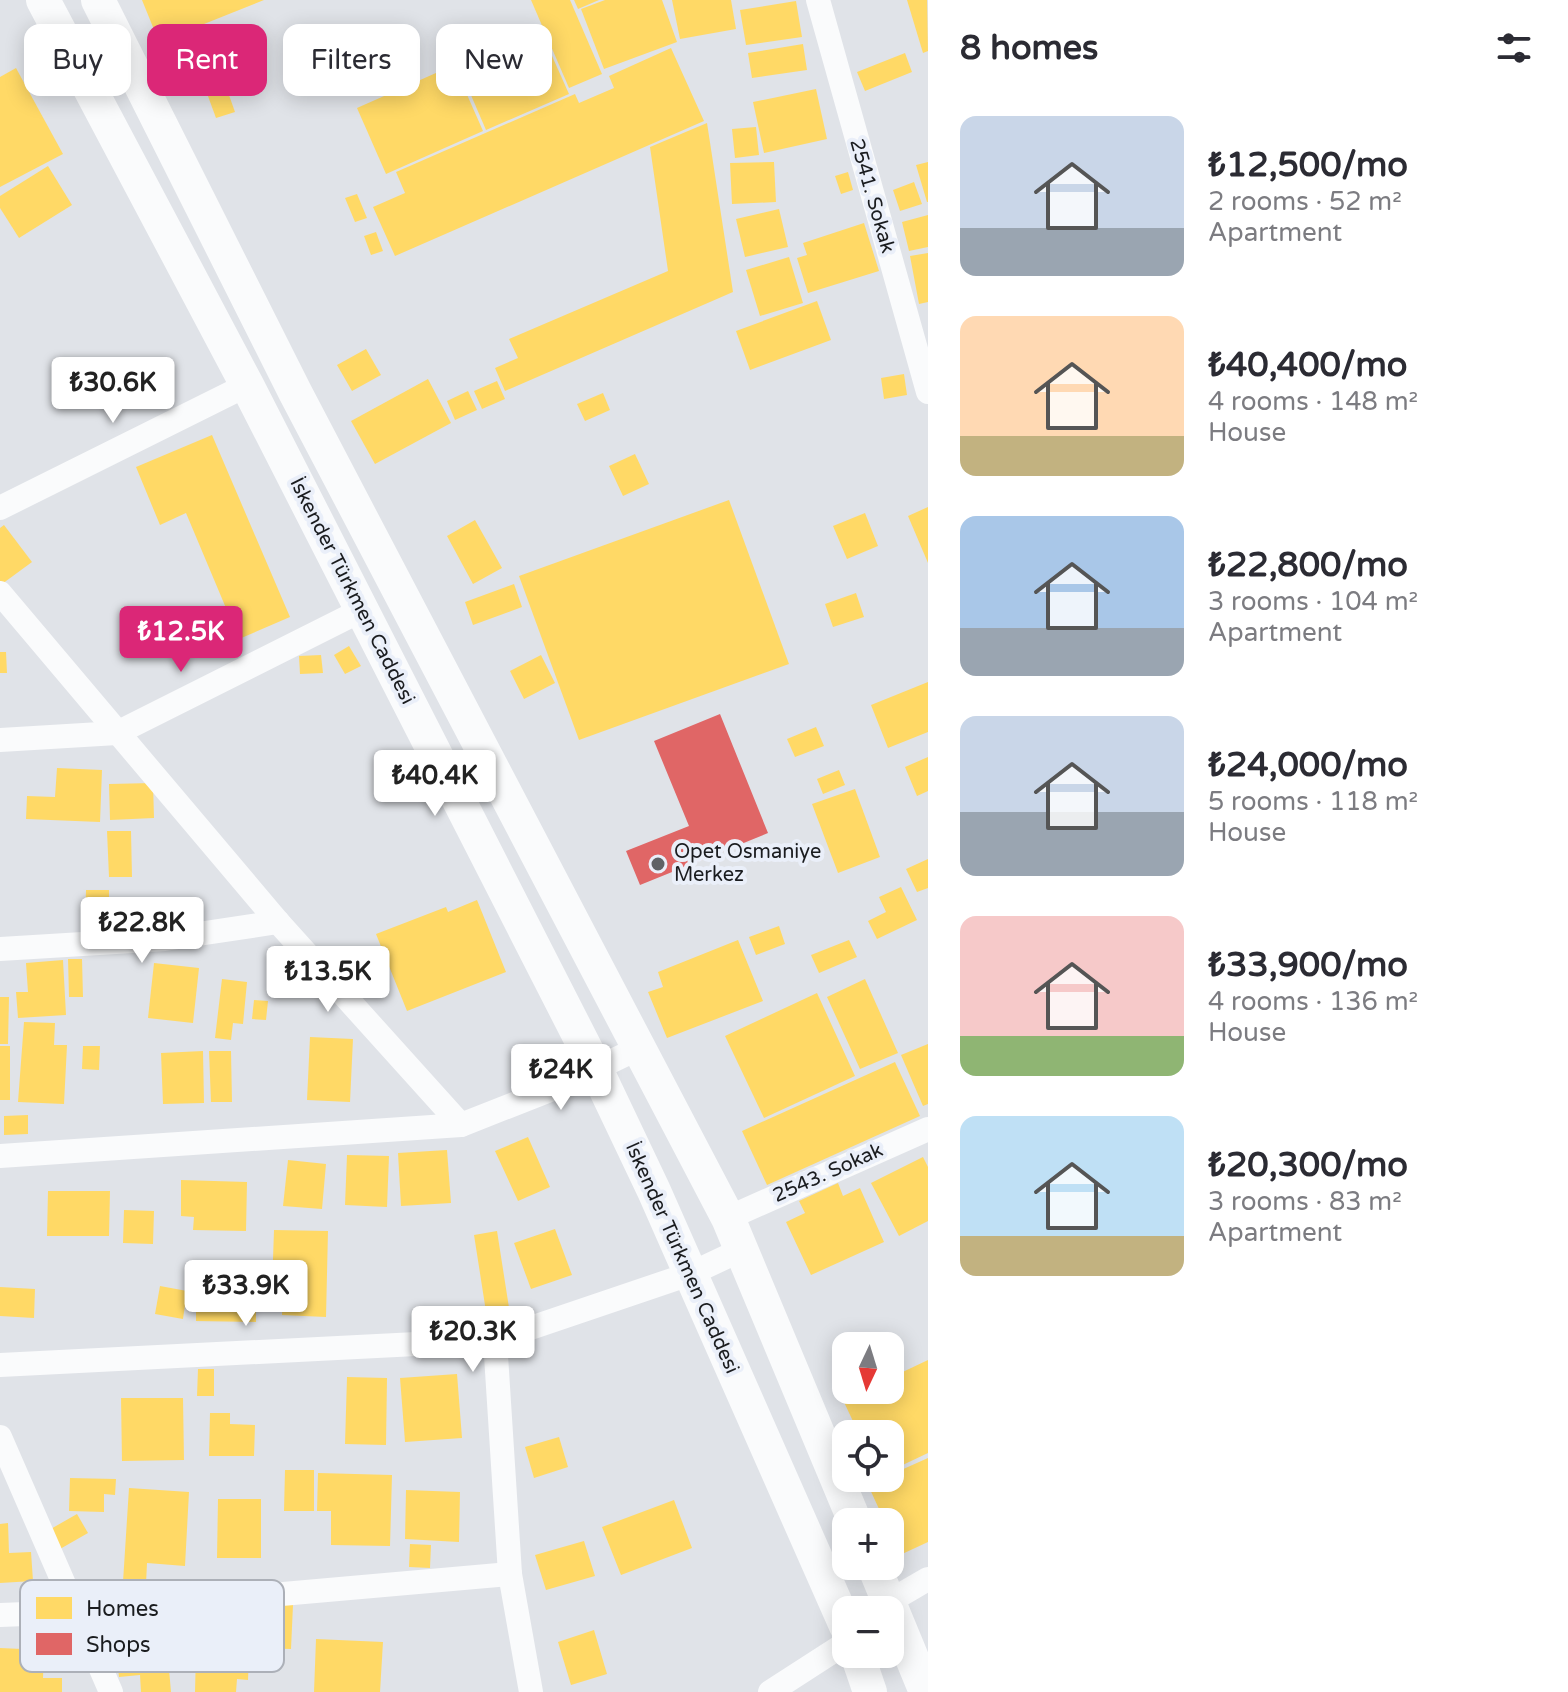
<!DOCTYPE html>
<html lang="en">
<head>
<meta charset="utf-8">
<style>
	:root { --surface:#fff; --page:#f7f7f7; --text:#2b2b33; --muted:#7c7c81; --accent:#db2777 }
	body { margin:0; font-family:"Varela Round",sans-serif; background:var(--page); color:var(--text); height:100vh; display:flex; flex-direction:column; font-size:30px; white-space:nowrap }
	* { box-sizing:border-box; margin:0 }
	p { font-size:26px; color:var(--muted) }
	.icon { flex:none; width:44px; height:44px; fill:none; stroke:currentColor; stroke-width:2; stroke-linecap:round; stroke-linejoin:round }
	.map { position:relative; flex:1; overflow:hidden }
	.panel { display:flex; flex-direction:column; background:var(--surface); width:640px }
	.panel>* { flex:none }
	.banner { position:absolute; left:24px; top:24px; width:760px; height:72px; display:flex; gap:16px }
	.needle { width:52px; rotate:184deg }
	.buttons { position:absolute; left:832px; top:1332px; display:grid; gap:16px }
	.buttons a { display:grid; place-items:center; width:72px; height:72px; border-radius:16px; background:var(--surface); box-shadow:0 4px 20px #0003; font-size:40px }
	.price { position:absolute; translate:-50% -68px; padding:0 18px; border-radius:8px; background:#fff; color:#222; font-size:26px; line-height:52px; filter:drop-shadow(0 2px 4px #0008) }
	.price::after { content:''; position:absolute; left:50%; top:48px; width:24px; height:18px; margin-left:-12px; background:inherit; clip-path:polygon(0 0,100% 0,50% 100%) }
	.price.current { background:var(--accent); color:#fff }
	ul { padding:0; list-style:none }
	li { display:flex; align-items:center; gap:24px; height:200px; padding:0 32px }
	li span { display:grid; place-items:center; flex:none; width:224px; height:160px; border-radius:16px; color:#555 }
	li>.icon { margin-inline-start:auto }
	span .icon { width:96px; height:96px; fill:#fffc; stroke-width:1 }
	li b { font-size:34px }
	h2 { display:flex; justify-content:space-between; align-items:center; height:96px; padding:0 32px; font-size:34px }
	.pill { padding:0 28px; border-radius:16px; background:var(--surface); box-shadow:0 4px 20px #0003; font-size:28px; line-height:72px }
	.pill.current { background:var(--accent); color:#fff }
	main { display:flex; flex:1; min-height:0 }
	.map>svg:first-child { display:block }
	.homes { fill:#ffd966 }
	.shops { fill:#e06666 }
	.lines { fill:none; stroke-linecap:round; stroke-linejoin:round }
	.minor { stroke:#fafbfc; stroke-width:24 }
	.secondary { stroke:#fafbfc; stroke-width:34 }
	.poi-dot { fill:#5f6265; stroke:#eaeff9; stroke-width:3 }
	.labels { text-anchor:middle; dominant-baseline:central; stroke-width:8; stroke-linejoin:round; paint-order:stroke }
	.street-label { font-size:20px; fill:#1a1c1f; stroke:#eaeff9 }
	.poi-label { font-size:20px; fill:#1a1c1f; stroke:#eaeff9; text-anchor:start }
	.key { fill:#eaeff9; stroke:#acb0b8; stroke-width:2 }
	.key-label { font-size:22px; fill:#1a1c1f }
</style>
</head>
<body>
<main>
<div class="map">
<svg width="928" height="1692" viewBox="0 0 928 1692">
	<rect width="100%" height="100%" fill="#e0e3e8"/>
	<g class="homes">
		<path d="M142 0H264L159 42Z"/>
		<path d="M531 0H570L602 74 569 88Z"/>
		<path d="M574 0H599L578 9Z"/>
		<path d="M605 0H662L677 42 604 69 581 9Z"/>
		<path d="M672 0H731L736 29 680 39Z"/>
		<path d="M907 0H927L928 51 923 53Z"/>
		<path d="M796 1 802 37 746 45 740 10Z"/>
		<path d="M540 29 569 94 486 130 458 65Z"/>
		<path d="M803 44 807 70 752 78 748 53Z"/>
		<path d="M671 48 704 121 395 256 373 207 405 193 396 172 575 94 579 103 614 88 609 76Z"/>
		<path d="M905 53 912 72 865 91 857 72Z"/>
		<path d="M454 65 483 131 386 174 357 108Z"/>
		<path d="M16 68 63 154 0 187V77Z"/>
		<path d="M224 81 235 112 216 118 205 88Z"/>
		<path d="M816 89 827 139 764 153 753 102Z"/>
		<path d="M707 123 733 292 505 391 495 368 518 358 509 339 668 271 650 147Z"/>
		<path d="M756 127 759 155 735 158 732 129Z"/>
		<path d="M774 162 776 202 732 204 730 163Z"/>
		<path d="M928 162V202H927L916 165Z"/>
		<path d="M48 166 72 205 19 238 0 208V196Z"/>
		<path d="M848 172 853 190 841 194 835 176Z"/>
		<path d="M914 182 922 204 900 211 893 190Z"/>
		<path d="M357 194 367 218 355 222 345 198Z"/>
		<path d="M779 209 788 247 745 257 736 219Z"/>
		<path d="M928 215V247L909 251 902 222Z"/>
		<path d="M864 223 879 271 808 293 797 258 807 255 803 243Z"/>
		<path d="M376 232 383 251 371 255 364 236Z"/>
		<path d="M928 253V302L919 304 910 256Z"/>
		<path d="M789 257 803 303 760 316 746 270Z"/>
		<path d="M817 301 831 340 750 370 736 331Z"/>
		<path d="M366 349 381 375 352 391 337 365Z"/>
		<path d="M904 374 907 395 884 399 881 378Z"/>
		<path d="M428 379 451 423 375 464 351 421Z"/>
		<path d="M497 381 505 399 482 409 474 391Z"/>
		<path d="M468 391 477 410 455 420 447 401Z"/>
		<path d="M603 393 610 410 585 421 577 404Z"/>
		<path d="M212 435 290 617 239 639 186 513 160 525 136 467Z"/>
		<path d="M635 454 649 484 623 496 609 466Z"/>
		<path d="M729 500 789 664 579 740 519 576Z"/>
		<path d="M928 507V563L908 516Z"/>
		<path d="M865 513 878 546 847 559 833 526Z"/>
		<path d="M475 520 502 568 473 584 447 536Z"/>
		<path d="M4 525 32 562 2 584 0 581V528Z"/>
		<path d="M514 584 522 607 473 625 465 602Z"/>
		<path d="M856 593 864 617 833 627 825 604Z"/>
		<path d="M349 646 361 666 345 674 334 655Z"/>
		<path d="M0 652H6L7 673H0Z"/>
		<path d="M321 655 323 673 300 674 299 656Z"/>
		<path d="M541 655 555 683 524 699 510 671Z"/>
		<path d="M928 682V732L888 748 871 705Z"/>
		<path d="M816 727 824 746 795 757 787 739Z"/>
		<path d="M928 757V791L917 796 905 767Z"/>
		<path d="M57 768 102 770 100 822 26 819 27 796 55 797Z"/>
		<path d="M839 770 845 785 823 794 817 779Z"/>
		<path d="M153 783 154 818 110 820 109 784Z"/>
		<path d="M855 789 880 857 838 873 812 804Z"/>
		<path d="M107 831H131L132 877H109Z"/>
		<path d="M928 859V888L917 892 906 869Z"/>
		<path d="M901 887 917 920 877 939 868 921 886 912 879 897Z"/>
		<path d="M86 890H109V922H85Z"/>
		<path d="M477 900 506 972 407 1011 376 934 446 907 448 912Z"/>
		<path d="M779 926 785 944 756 955 749 937Z"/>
		<path d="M738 940 763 1001 667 1038 648 992 663 987 658 972Z"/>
		<path d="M849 940 857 957 819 973 811 955Z"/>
		<path d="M68 959H82L83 997H69Z"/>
		<path d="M63 960 66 1015 18 1018 16 992H28L26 963Z"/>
		<path d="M154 963 199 968 193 1023 148 1018Z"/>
		<path d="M222 979 247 982 243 1024 233 1023 231 1040 215 1038Z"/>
		<path d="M865 979 898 1053 860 1069 827 997Z"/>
		<path d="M817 993 855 1076 764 1118 725 1036Z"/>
		<path d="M0 997H9L8 1044H0Z"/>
		<path d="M254 1000 268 1001 266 1020 252 1019Z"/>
		<path d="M24 1022 55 1023 54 1045H67L64 1104 18 1102Z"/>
		<path d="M310 1037 353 1039 350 1102 307 1100Z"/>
		<path d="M928 1044V1104L923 1106 901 1055Z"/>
		<rect x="0" y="1046" width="10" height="54"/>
		<path d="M83 1046H100L99 1070 82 1069Z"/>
		<path d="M203 1051 204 1103 163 1104 161 1053Z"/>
		<path d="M209 1051H231L232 1102H211Z"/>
		<path d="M895 1062 920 1116 767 1185 742 1131Z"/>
		<path d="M28 1115V1134L4 1135V1116Z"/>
		<path d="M528 1137 550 1187 518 1201 495 1151Z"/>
		<path d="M447 1150 451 1203 401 1206 398 1153Z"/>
		<path d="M347 1155 389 1156 387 1207 345 1205Z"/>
		<path d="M923 1157 928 1167V1221L899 1236 871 1183Z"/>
		<path d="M288 1160 326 1164 322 1209 283 1206Z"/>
		<path d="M181 1180 247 1182 246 1231 193 1230 194 1217 181 1216Z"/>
		<path d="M838 1183 843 1196 860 1188 884 1242 811 1275 786 1222 805 1213 799 1201Z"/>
		<path d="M48 1191H110L109 1236H47Z"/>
		<path d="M124 1210 154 1211 153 1244 123 1243Z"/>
		<path d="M555 1229 572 1275 531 1289 514 1243Z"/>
		<path d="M274 1230 328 1231 326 1317 282 1315 283 1289 272 1288Z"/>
		<path d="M497 1231 510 1314 487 1318 474 1235Z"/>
		<path d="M196 1272 256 1273V1322L196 1321Z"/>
		<path d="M160 1286 187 1291 183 1319 155 1314Z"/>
		<path d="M0 1287 35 1289 34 1318 0 1316Z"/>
		<path d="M928 1360V1453L890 1471V1434H859L843 1400 864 1390H890V1378Z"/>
		<path d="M198 1369H214V1396H197Z"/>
		<path d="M457 1374 462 1438 405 1442 400 1378Z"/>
		<path d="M347 1377 387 1378 386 1445 345 1444Z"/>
		<path d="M121 1398H183L184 1460 122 1461Z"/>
		<path d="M210 1413H230V1424L255 1425 254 1456H209Z"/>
		<path d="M559 1437 568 1467 534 1478 525 1447Z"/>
		<path d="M928 1458V1542L900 1555 890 1532V1522H885L868 1485 890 1478V1475Z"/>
		<path d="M285 1470H314V1511H284Z"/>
		<path d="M318 1473 392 1475 390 1546 331 1545V1511H317Z"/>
		<path d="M70 1478 116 1479 115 1495 104 1494V1512L69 1511Z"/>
		<path d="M129 1488 189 1492 185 1566 147 1563 146 1584 123 1582Z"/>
		<path d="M406 1490 460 1492 459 1542 405 1539Z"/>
		<path d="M218 1499H261V1558H217Z"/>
		<path d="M674 1500 692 1548 621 1575 602 1527Z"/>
		<path d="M77 1514 88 1533 60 1549 49 1530Z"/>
		<path d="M8 1523 9 1553 31 1552 33 1581 0 1583V1524Z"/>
		<path d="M584 1541 595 1576 546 1590 535 1555Z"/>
		<path d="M410 1544 431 1545 430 1568 409 1567Z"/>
		<path d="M263 1604 293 1605 291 1649 261 1648Z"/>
		<path d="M594 1630 607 1674 571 1685 558 1642Z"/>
		<path d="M166 1635 171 1692H141L140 1675 119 1677 115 1639Z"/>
		<path d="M316 1639 383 1642 380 1692H314Z"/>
		<path d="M0 1648 44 1650 43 1678H62V1692H0Z"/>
		<path d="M196 1652 249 1655 248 1680 237 1679 236 1692H195Z"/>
	</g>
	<path class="shops" d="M720 714 768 833 640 885 626 851 689 826 654 741Z"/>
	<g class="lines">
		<g class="minor">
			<path d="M818 0 928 392"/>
			<path d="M0 508 247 385"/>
			<path d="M0 593 278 922 461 1125 0 1156"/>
			<path d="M0 740 117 733 362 610"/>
			<path d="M0 949 165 939 278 922"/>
			<path d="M461 1125 560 1086 639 1048"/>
			<path d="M728 1218 928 1129"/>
			<path d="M0 1365 495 1340"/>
			<path d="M0 1437 111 1692"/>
			<path d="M890 1601 928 1579"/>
			<path d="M0 1615 77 1612 510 1574"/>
			<path d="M531 1692 510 1574 495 1340 690 1274 743 1249"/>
			<path d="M770 1692 846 1643"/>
		</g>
		<g class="secondary">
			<path d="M43 0 247 385 596 1069 654 1191 846 1626"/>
			<path d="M98 0 295 392 728 1218 855 1522"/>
			<path d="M874 1566 926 1692"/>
			<path d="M857 1654 870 1692"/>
		</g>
	</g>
	<circle class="poi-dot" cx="658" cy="864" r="8"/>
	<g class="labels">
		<g class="street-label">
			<text transform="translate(872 196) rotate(74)">2541. Sokak</text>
			<text transform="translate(352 591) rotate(63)">İskender Türkmen Caddesi</text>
			<text transform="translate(828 1173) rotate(-24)">2543. Sokak</text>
			<text transform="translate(682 1258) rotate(66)">İskender Türkmen Caddesi</text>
		</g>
		<g class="poi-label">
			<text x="674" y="852">Opet Osmaniye<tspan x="674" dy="23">Merkez</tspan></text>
		</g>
	</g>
	<rect x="20" y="1580" width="264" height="92" rx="12" class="key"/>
	<rect x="36" y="1597" width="36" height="22" fill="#ffd966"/>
	<rect x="36" y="1633" width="36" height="22" fill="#e06666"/>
	<g class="key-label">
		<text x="86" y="1616">Homes</text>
		<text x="86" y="1652">Shops</text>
	</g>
</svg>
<div class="buttons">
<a><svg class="needle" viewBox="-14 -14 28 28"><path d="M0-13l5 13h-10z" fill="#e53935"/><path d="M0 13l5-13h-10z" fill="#7c7c81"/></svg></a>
<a><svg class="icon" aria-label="locate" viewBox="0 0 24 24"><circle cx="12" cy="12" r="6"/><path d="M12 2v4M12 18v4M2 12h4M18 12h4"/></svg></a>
<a>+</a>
<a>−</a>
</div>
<b class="price" style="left:113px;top:425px">₺30.6K</b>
<b class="price current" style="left:181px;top:674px">₺12.5K</b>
<b class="price" style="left:435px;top:818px">₺40.4K</b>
<b class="price" style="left:142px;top:965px">₺22.8K</b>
<b class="price" style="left:328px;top:1014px">₺13.5K</b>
<b class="price" style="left:561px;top:1112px">₺24K</b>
<b class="price" style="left:246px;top:1328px">₺33.9K</b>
<b class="price" style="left:473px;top:1374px">₺20.3K</b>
<div class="banner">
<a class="pill">Buy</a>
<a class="pill current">Rent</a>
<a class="pill">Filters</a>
<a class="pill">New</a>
</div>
</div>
<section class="panel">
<h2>8 homes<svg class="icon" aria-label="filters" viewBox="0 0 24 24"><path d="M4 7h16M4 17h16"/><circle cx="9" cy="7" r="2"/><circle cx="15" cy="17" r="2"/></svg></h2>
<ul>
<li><span style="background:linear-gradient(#c9d6e8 70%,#9aa5b1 0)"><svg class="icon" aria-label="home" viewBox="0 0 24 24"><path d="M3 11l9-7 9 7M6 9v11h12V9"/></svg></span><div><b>₺12,500/mo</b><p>2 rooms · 52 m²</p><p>Apartment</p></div></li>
<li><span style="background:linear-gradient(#ffd9b3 75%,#c2b280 0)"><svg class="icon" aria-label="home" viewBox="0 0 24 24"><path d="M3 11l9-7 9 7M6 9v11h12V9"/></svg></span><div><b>₺40,400/mo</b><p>4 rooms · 148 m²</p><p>House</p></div></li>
<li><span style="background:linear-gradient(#a9c7e8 70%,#9aa5b1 0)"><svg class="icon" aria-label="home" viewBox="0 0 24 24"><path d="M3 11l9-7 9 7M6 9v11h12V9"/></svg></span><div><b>₺22,800/mo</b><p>3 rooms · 104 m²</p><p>Apartment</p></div></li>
<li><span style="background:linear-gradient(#c9d6e8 60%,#9aa5b1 0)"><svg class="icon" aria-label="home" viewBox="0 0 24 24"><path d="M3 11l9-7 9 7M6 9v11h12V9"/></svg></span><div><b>₺24,000/mo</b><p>5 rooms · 118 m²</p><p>House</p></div></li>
<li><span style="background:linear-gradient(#f6c9c9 75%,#8fb573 0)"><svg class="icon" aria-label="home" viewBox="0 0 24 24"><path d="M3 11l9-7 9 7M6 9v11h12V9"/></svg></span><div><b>₺33,900/mo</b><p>4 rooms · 136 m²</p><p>House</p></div></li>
<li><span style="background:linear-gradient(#bfe0f5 75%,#c2b280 0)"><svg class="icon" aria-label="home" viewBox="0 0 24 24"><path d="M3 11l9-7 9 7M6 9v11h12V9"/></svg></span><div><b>₺20,300/mo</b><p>3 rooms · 83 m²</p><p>Apartment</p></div></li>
</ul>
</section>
</main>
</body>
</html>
